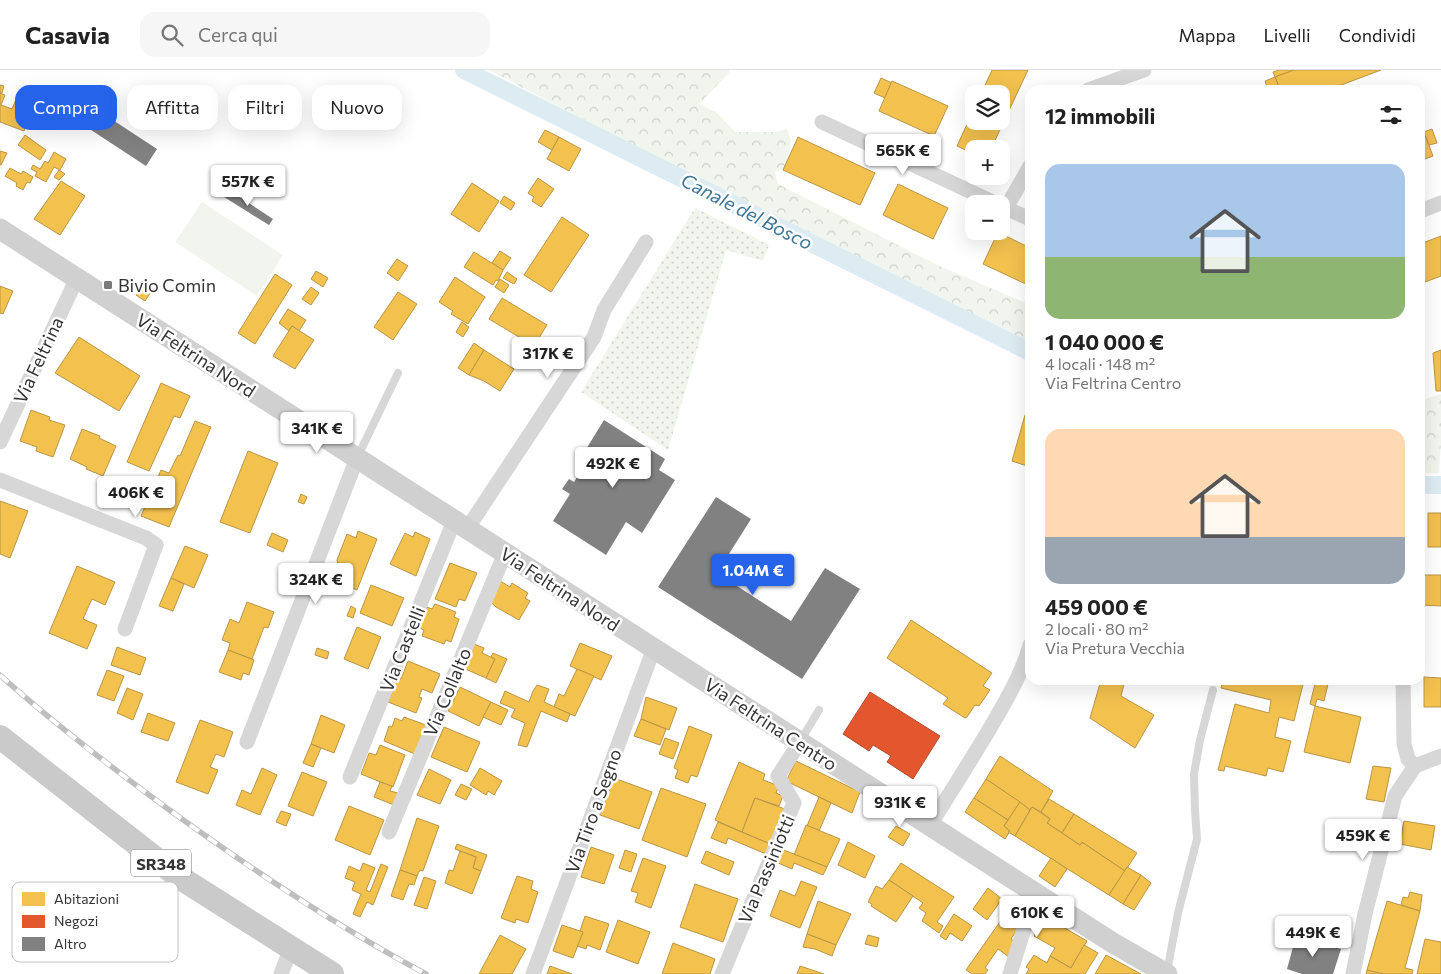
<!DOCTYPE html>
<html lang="it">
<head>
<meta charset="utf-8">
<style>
	:root { --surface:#fff; --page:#f6f6f6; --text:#222; --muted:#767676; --line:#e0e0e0; --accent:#2563eb }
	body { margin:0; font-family:Commissioner,sans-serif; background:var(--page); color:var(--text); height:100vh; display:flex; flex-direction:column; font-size:19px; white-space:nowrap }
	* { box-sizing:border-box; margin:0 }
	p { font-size:16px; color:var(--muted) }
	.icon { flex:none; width:28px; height:28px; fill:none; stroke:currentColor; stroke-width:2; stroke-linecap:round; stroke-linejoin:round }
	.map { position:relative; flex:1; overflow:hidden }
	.sheet { position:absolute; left:1025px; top:15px; width:400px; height:600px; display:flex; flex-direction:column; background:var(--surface); border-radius:15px; box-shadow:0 5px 20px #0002 }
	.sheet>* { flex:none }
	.top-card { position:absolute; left:15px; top:15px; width:475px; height:45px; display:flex; gap:10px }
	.buttons { position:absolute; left:965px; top:15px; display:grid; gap:10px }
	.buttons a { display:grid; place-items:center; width:45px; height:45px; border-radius:10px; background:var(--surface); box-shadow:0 5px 20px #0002; font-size:25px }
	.price { position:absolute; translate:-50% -42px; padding:0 11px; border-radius:5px; background:#fff; color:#222; font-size:16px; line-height:32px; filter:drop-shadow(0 1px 2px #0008) }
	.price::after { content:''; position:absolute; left:50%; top:30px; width:15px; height:11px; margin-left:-8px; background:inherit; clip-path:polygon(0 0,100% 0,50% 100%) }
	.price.selected { background:var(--accent); color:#fff }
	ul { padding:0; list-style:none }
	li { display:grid; align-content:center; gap:10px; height:265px; padding:0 20px }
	li span { display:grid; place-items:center; height:155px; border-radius:15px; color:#555 }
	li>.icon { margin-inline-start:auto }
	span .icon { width:90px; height:90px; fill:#fffc; stroke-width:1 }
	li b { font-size:21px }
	h2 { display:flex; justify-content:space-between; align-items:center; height:60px; padding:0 20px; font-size:21px }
	.pill { padding:0 18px; border-radius:15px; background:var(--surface); box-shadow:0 5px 20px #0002; font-size:18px; line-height:45px }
	.pill.selected { background:var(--accent); color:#fff }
	header { display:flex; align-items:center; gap:30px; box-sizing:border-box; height:70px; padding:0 25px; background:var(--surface); border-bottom:1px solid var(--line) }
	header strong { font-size:24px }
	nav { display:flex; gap:28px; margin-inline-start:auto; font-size:18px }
	.search { width:350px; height:45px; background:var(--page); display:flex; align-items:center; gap:12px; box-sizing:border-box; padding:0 18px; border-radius:15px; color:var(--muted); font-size:19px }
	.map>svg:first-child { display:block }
	.grass { fill:url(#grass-dots) }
	.forest { fill:url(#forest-crowns) }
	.pitch { fill:#f1f5ed }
	.homes { fill:#f2c14e; stroke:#b99646 }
	.shops { fill:#e4572e; stroke:#af4c30 }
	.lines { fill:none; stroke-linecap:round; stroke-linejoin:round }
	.canal { stroke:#ddebf3; stroke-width:18 }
	.building { fill:#818181 }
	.service { stroke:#d7d7d7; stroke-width:8 }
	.minor { stroke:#d7d7d7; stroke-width:15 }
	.secondary { stroke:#d0d0d0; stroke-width:21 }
	.primary { stroke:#cacaca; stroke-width:24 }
	.rail-casing { stroke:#bebebe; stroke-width:5.5 }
	.rail { stroke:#fff; stroke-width:4; stroke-dasharray:11; stroke-linecap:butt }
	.poi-dot { fill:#7a7a7a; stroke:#fff; stroke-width:2 }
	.labels { text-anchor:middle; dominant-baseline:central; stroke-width:5; stroke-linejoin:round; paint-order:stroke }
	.shield { fill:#fff; stroke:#707070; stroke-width:1 }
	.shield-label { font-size:16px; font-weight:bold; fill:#333 }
	.poi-label { font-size:18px; fill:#333; stroke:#fff; text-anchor:start }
	.street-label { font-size:18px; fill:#333; stroke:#fff }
	.water-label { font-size:19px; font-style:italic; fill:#3f7597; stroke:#fff }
	.key { fill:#fff; stroke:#c2c2c2; stroke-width:1 }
	.key-label { font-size:14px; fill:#333 }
</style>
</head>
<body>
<header>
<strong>Casavia</strong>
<div class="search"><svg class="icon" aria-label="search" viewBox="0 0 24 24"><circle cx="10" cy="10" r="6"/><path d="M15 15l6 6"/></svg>Cerca qui</div>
<nav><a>Mappa</a><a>Livelli</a><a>Condividi</a></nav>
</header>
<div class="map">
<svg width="1441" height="904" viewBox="0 0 1441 904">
	<defs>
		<pattern id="grass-dots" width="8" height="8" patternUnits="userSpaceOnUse" patternTransform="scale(1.25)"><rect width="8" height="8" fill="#f1f5ed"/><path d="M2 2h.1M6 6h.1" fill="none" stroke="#cfd2cc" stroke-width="1.8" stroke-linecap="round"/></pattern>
		<pattern id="forest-crowns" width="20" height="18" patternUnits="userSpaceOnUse" patternTransform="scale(1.25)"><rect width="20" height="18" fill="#f1f5ed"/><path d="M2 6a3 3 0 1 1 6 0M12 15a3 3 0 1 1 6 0" fill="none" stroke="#cfd2cc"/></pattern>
	</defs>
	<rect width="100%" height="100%" fill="#fff"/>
	<path class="grass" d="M695 138 769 175 763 191 726 180 668 380 581 322Z"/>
	<g class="forest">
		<path d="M489 0H729V3L699 34 716 42 735 62H775L787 59 791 71 787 98 775 102 778 114 937 195 1030 235V278L975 251 892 205 798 162Z"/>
		<path d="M1441 324V372L1439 403H1420V331Z"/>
	</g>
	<path class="pitch" d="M202 132 283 185 257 226 175 172Z"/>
	<g class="homes">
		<path d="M992 0H1028L991 79H974V84L957 76 974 39V51H1001V24H981Z"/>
		<path d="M1279 0H1294L1275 7 1273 2Z"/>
		<path d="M1294 0H1381L1328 20H1280L1275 7Z"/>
		<path d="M1275 7 1280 20H1268L1265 11Z"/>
		<path d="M881 8 892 13 885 28 874 23Z"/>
		<path d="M892 11 948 36 934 66 879 41Z"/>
		<path d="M0 15 4 16 2 23H0Z"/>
		<path d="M0 23 5 25 1 35 12 39 17 27 34 33 24 61 0 52Z"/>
		<path d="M1432 59 1437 73 1429 75 1424 62Z"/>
		<path d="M545 60 559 67 552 80 538 72Z"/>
		<path d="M1423 60 1433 86 1420 91V61Z"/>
		<path d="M25 65 46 80 40 90 18 75Z"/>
		<path d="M559 67 581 79 569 101 547 89Z"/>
		<path d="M798 67 875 103 860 135 783 100Z"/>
		<path d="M0 81 7 83 1 95H0Z"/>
		<path d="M54 82 66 89 60 100 54 97 46 112 35 106 37 102 31 99 33 95 40 99 45 91 48 93Z"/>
		<path d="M10 98 21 104 23 101 33 107 30 113 27 112 23 120 16 116 17 113 5 106Z"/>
		<path d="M59 100 65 104 59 110 54 107Z"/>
		<path d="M538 108 554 119 541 137 532 131 534 127 528 123Z"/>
		<path d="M61 111 85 126 60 165 34 149Z"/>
		<path d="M472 113 499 131 479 162 451 144Z"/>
		<path d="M898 114 948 138 933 169 883 145Z"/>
		<path d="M504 126 515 133 511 140 500 133Z"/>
		<path d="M562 147 589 165 551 222 524 205Z"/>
		<path d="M998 162 1030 178V216L983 194Z"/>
		<path d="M1441 166V206L1420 214V174Z"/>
		<path d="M500 181 511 188 503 200 492 193Z"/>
		<path d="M474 182 503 200 498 211 496 210 493 215 464 197Z"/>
		<path d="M397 189 408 196 398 211 387 203Z"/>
		<path d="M316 201 328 208 323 217 311 209Z"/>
		<path d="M507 202 517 209 514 214 503 208Z"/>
		<path d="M275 204 292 215 255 274 238 263Z"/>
		<path d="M455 207 485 227 468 254 451 244 453 241 439 232Z"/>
		<path d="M500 209 509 215 504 223 495 217Z"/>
		<path d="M142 214 152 220 145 231 136 225Z"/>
		<path d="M0 216 13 221 3 244 0 243Z"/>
		<path d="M311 217 319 223 311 235 302 229Z"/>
		<path d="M398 222 417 234 393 270 374 257Z"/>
		<path d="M502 228 547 255 534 276 489 249Z"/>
		<path d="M288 239 306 250 299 261 292 256 289 261 279 253Z"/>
		<path d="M462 252 469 257 463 267 456 262Z"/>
		<path d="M292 256 314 270 295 299 273 286Z"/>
		<path d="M79 267 140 306 119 341 55 303Z"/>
		<path d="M474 273 484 280 469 305 458 298Z"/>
		<path d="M484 280 514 299 500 321 484 311 469 305Z"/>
		<path d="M1441 280V321H1436L1433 283Z"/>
		<path d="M161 313 190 326 180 348 174 346 149 401 127 392Z"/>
		<path d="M31 340 50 347 49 350 65 355 53 387 36 381 37 377 20 371Z"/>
		<path d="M1025 345 1030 347V397L1012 391Z"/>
		<path d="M195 351 211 357 169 457 141 446 161 400 169 403 178 385 180 386Z"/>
		<path d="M82 359 100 366 99 368 116 376 103 406 86 399 87 397 70 389Z"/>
		<path d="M248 381 278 393 250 463 220 452Z"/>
		<path d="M301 424 307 427 304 434 298 432Z"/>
		<path d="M0 431 28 441 10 488 0 484Z"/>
		<rect x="1428" y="443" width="13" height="34"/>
		<path d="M358 461 377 469 357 520 332 510 338 496 337 490 347 464 356 468Z"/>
		<path d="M415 462 430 469 416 506 390 494 405 463 413 467Z"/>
		<path d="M272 463 288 470 283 482 267 475Z"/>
		<path d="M185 476 208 485 194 518 171 508Z"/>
		<path d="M450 493 477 503 465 531 459 529 456 537 435 529Z"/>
		<path d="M77 496 115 512 105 535 92 529 83 549 97 555 87 579 49 563Z"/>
		<path d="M1420 505H1441V536L1420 535Z"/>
		<path d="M171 508 184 514 173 541 159 536Z"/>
		<path d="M497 509 510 517 512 513 528 523 525 528 530 531 519 550 496 537 486 528Z"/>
		<path d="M371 515 404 528 392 556 360 543Z"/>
		<path d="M247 532 274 542 268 558 264 557 252 589 228 580 230 573 222 570 230 549 239 553Z"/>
		<path d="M435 534 456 542 454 547 459 549 451 572 446 570 444 574 422 566 424 560 419 558 427 537 432 539Z"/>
		<path d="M351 536 356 539 353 548 347 546Z"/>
		<path d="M911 550 992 603 983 616 990 620 979 636 975 635 967 647 965 648 943 634 948 628 887 588Z"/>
		<path d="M357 557 381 567 368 599 344 589Z"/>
		<path d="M580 573 612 586 601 610 570 596Z"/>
		<path d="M474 574 484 578 482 583 495 589 486 608 463 598Z"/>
		<path d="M117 577 146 588 140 605 111 595Z"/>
		<path d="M317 578 329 582 327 589 315 585Z"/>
		<path d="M228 580 254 590 249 605 243 603 241 610 219 602Z"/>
		<path d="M493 583 507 589 496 613 486 608 495 589 491 587Z"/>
		<path d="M408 591 440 604 432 623 422 619 419 627 422 628 416 643 388 632 398 608 401 609Z"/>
		<path d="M577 599 594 606 575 646 554 637 559 624 564 626Z"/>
		<path d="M107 600 124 606 114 631 97 625Z"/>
		<path d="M1424 607 1441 608V637H1424Z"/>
		<path d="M1101 610H1125L1121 626 1154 645 1135 678 1090 648Z"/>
		<path d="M1223 610H1304L1294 651 1279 647 1275 667 1291 671 1283 702 1268 698 1266 706 1225 696 1224 701 1218 700 1235 634 1269 643 1271 630 1221 618Z"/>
		<path d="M1316 610H1329L1324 631 1317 629 1315 636 1310 634Z"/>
		<path d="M537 615 549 619 544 632 570 644 567 652 541 641 527 677 518 675 525 653 511 647 515 639 500 633 505 621 529 632 533 621Z"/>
		<path d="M460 617 491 632 479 656 448 641Z"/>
		<path d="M127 618 143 624 133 650 117 643Z"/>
		<path d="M646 627 677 638 669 660 641 649Z"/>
		<path d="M491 632 508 640 501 655 483 647Z"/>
		<path d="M1315 636 1361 647 1350 693 1304 682Z"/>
		<path d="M148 643 175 653 168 671 141 662Z"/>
		<path d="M321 645 345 655 334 683 311 674Z"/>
		<path d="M404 647 426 655 415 684 384 671 389 656 392 657 395 648 402 651Z"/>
		<path d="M641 649 666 659 660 675 634 666Z"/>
		<path d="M200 650 233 662 224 687 216 684 210 697 218 700 208 724 176 712Z"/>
		<path d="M689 656 712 665 697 707 691 705 688 713 675 708 678 700 674 698Z"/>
		<path d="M444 657 480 672 467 702 431 687Z"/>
		<path d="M665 668 679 673 673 689 659 684Z"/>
		<path d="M311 674 321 678 313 697 303 693Z"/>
		<path d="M380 675 405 685 393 717 361 704 369 683 376 685Z"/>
		<path d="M1000 686 1053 721 1041 742 1032 737 1030 740 986 709Z"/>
		<path d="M796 691 860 722 852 743 786 711Z"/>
		<path d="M739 692 765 704 763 710 779 716 776 723 783 726 779 736 755 728 742 762 715 750Z"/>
		<path d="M1373 696 1391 698 1384 732 1366 729Z"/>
		<path d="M262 698 277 705 260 745 236 735 242 720 251 724Z"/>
		<path d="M480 698 502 711 494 725 488 721 486 725 470 715Z"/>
		<path d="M429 699 451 710 440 734 417 725Z"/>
		<path d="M302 702 327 712 313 746 288 736Z"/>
		<path d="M614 708 652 722 639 759 600 745Z"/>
		<path d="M986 709 1020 732 1008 750 974 728Z"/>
		<path d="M380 712 392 716 390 721 398 723 394 735 374 727Z"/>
		<path d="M461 714 472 719 466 730 455 725Z"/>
		<path d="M661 718 706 734 687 787 642 770Z"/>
		<path d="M819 727 831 733 819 761 807 756Z"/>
		<path d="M755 728 785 739 770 774 742 762Z"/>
		<path d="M974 728 1008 750 1004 756 1010 761 1005 769 965 742Z"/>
		<path d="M1049 729 1074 744 1062 763 1047 753 1050 749 1041 742Z"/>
		<path d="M1020 732 1030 740 1015 766 1008 762 1010 761 1004 756Z"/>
		<path d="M349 736 384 750 370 785 335 770Z"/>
		<path d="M1032 737 1050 749 1047 753 1080 775 1082 772 1125 801 1109 825 1015 766Z"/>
		<path d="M281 741 291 744 286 756 276 752Z"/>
		<path d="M1074 744 1137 783 1125 801 1082 772 1080 775 1062 763Z"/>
		<path d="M417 748 439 756 423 801 420 800 417 806 400 800Z"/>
		<path d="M1404 751 1435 756 1431 780 1400 774Z"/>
		<path d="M718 752 770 774 766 784 728 768 726 774 711 768Z"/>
		<path d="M806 755 840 769 827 797 794 785Z"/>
		<path d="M896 756 910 764 903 776 888 767Z"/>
		<path d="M848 772 875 786 865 808 838 795Z"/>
		<path d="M457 774 487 785 481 801 473 798 476 787 455 779Z"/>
		<path d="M591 777 614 785 604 814 581 807Z"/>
		<path d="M781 779 827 797 823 805 794 793 792 799 776 792Z"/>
		<path d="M625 780 637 784 631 802 619 798Z"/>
		<path d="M460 781 476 787 473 798 481 801 472 824 445 813 449 800 453 801Z"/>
		<path d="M706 781 734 792 729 805 701 793Z"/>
		<path d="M643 788 666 796 651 838 635 832 638 823 631 821Z"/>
		<path d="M1051 788 1067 799 1055 817 1039 806Z"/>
		<path d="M363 793 375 798 366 820 370 822 381 794 388 797 373 835 367 832 360 847 353 844 361 824 352 820 355 812 345 808 349 796 360 801Z"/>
		<path d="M901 793 954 827 937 852 943 856 939 863 922 851 926 843 919 838 923 833 889 810Z"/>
		<path d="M1127 797 1141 805 1123 834 1109 825Z"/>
		<path d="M400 800 417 806 414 815 409 814 403 830 391 826Z"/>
		<path d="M1141 805 1151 813 1134 840 1123 834Z"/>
		<path d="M517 806 533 811 531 819 538 822 528 853 516 849 515 853 501 848Z"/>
		<path d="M424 807 436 811 427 839 414 835Z"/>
		<path d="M889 810 913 826 896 852 871 836 872 834 868 832 876 816 882 819Z"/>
		<path d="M801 811 817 817 800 858 770 846 780 820 795 826Z"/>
		<path d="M695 814 738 829 723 872 680 857Z"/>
		<path d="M988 818 1002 829 987 850 973 839Z"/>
		<path d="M1410 822 1422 825 1420 841 1401 835 1403 827 1408 828Z"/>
		<path d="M818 831 851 844 836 875 807 864Z"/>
		<path d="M1387 831 1420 841 1405 898 1413 900 1412 904H1383L1367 900Z"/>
		<path d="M954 844 972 856 962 871 950 863 946 870 940 866Z"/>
		<path d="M585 846 609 854 600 880 587 875 586 879 577 876 583 862 580 861Z"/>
		<path d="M1004 846 1019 857 1011 869 1018 874 1009 887 998 879 985 898 988 900 985 904H972L966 900Z"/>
		<path d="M1046 847 1087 871 1071 898 1050 886 1055 878 1034 866Z"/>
		<path d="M618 850 650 862 638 894 606 882Z"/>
		<path d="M562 855 583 862 573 888 553 881Z"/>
		<path d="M807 864 836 875 832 886 815 879 803 877Z"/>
		<path d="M500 865 526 879 512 904H479Z"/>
		<path d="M868 865 879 868 877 877 865 874Z"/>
		<path d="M1425 869 1441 872V904H1417Z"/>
		<path d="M673 873 715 889 710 904H662Z"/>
		<path d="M1084 875 1098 883 1085 904H1026L1029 899 1026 897 1034 885 1047 893 1050 886 1071 898Z"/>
		<path d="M1106 885 1141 904H1095Z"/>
		<path d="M550 896 572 904H547Z"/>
		<path d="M800 896 824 904H797Z"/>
		<path d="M1367 900 1383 904H1366Z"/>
	</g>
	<path class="shops" d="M870 622 940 666 913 709 887 692 891 686 873 675 869 681 843 664Z"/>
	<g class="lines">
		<g class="canal">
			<path d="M464 0 1030 282"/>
			<path d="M1420 415H1441"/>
		</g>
	</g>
	<g class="building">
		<path d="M96 39 157 79 146 96 85 56Z"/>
		<path d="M64 43 70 47 62 60 57 56Z"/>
		<path d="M229 120 273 149 269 155 224 127Z"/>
		<path d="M604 350 665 389 659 400 675 410 642 463 626 452 606 485 553 451 570 424 562 419 569 409 574 412 586 393 580 389Z"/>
		<path d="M716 427 751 449 717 503 791 551 825 498 860 519 802 609 658 517Z"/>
		<path d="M1296 866 1341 879 1333 904H1302L1287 899Z"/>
	</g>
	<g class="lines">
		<g class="service">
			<path d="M358 386 398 303"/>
			<path d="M801 670 819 640"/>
			<path d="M1167 902 1178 843 1197 769 1195 741 1194 704 1200 670 1213 620"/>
		</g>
		<g class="minor">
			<path d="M1088 20 1144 0"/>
			<path d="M822 52 997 134"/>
			<path d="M1001 136 1030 149"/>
			<path d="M1006 138 1030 96"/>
			<path d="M1420 141 1441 133"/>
			<path d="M0 372 77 208"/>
			<path d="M0 410 146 468 156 475 125 559"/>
			<path d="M467 459 594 267 604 240 646 172"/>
			<path d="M1403 610 1404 674 1408 689 1415 696"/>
			<path d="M247 672 357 388"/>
			<path d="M1415 696 1441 686"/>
			<path d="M350 707 454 451"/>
			<path d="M930 755C952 720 975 684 996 648 1009 625 1023 601 1030 575"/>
			<path d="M389 762 505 483"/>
			<path d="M281 904 291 878"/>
			<path d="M533 904 654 578"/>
			<path d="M722 904 794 733 778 706 800 672"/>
			<path d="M1010 904 1035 823"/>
			<path d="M1353 904 1365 844 1395 726 1415 696"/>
		</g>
		<path class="secondary" d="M0 159 1113 873 1167 904"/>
		<path class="primary" d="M0 667 179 807 332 904"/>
		<g class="rail-casing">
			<path id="rail" d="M0 605C53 653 111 697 168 739 251 799 336 856 426 904"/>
		</g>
		<use href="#rail" class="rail"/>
	</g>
	<rect class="poi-dot" x="103" y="210" width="10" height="10" rx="2.5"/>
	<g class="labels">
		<rect class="shield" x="131" y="779.5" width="60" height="27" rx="4"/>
		<g class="shield-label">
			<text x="161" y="793">SR348</text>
		</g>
		<g class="poi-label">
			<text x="118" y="215">Bivio Comin</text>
		</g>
		<g class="street-label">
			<text transform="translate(196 285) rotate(33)">Via Feltrina Nord</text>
			<text transform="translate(38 290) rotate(-65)">Via Feltrina</text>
			<text transform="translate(560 519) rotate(33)">Via Feltrina Nord</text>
			<text transform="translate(402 579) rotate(-68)">Via Castelli</text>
			<text transform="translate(447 622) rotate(-67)">Via Collalto</text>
			<text transform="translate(771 654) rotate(33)">Via Feltrina Centro</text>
			<text transform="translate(593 741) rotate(-70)">Via Tiro a Segno</text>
			<text transform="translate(766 799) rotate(-67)">Via Passiniotti</text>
		</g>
		<g class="water-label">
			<text transform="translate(747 141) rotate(27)">Canale del Bosco</text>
		</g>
	</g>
	<rect x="12" y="812" width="166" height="80" rx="8" class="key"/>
	<rect x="22" y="822" width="23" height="14" fill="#f2c14e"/>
	<rect x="22" y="845" width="23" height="13" fill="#e4572e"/>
	<rect x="22" y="867" width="23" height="14" fill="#818181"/>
	<g class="key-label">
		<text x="54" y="834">Abitazioni</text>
		<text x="54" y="856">Negozi</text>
		<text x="54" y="879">Altro</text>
	</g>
</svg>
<div class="buttons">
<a><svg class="icon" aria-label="layers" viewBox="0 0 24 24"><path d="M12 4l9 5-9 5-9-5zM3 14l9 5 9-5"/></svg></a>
<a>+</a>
<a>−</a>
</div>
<b class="price" style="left:903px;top:106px">565K €</b>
<b class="price" style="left:248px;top:137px">557K €</b>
<b class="price" style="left:548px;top:309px">317K €</b>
<b class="price" style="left:317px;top:384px">341K €</b>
<b class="price" style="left:613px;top:419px">492K €</b>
<b class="price" style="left:136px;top:448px">406K €</b>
<b class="price selected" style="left:753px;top:526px">1.04M €</b>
<b class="price" style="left:316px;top:535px">324K €</b>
<b class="price" style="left:900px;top:758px">931K €</b>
<b class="price" style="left:1363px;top:791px">459K €</b>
<b class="price" style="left:1037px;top:868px">610K €</b>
<b class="price" style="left:1313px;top:888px">449K €</b>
<div class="top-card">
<a class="pill selected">Compra</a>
<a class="pill">Affitta</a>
<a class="pill">Filtri</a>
<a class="pill">Nuovo</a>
</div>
<section class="sheet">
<h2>12 immobili<svg class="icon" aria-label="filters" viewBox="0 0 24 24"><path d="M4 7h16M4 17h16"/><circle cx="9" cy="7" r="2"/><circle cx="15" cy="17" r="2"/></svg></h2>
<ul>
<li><span style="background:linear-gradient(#a9c7e8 60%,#8fb573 0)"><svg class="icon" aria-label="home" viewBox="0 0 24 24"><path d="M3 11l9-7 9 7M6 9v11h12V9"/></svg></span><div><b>1 040 000 €</b><p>4 locali · 148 m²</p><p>Via Feltrina Centro</p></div></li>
<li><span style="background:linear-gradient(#ffd9b3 70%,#9aa5b1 0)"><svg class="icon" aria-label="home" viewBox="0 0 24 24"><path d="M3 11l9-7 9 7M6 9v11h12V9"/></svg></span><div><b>459 000 €</b><p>2 locali · 80 m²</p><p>Via Pretura Vecchia</p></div></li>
</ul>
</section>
</div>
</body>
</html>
